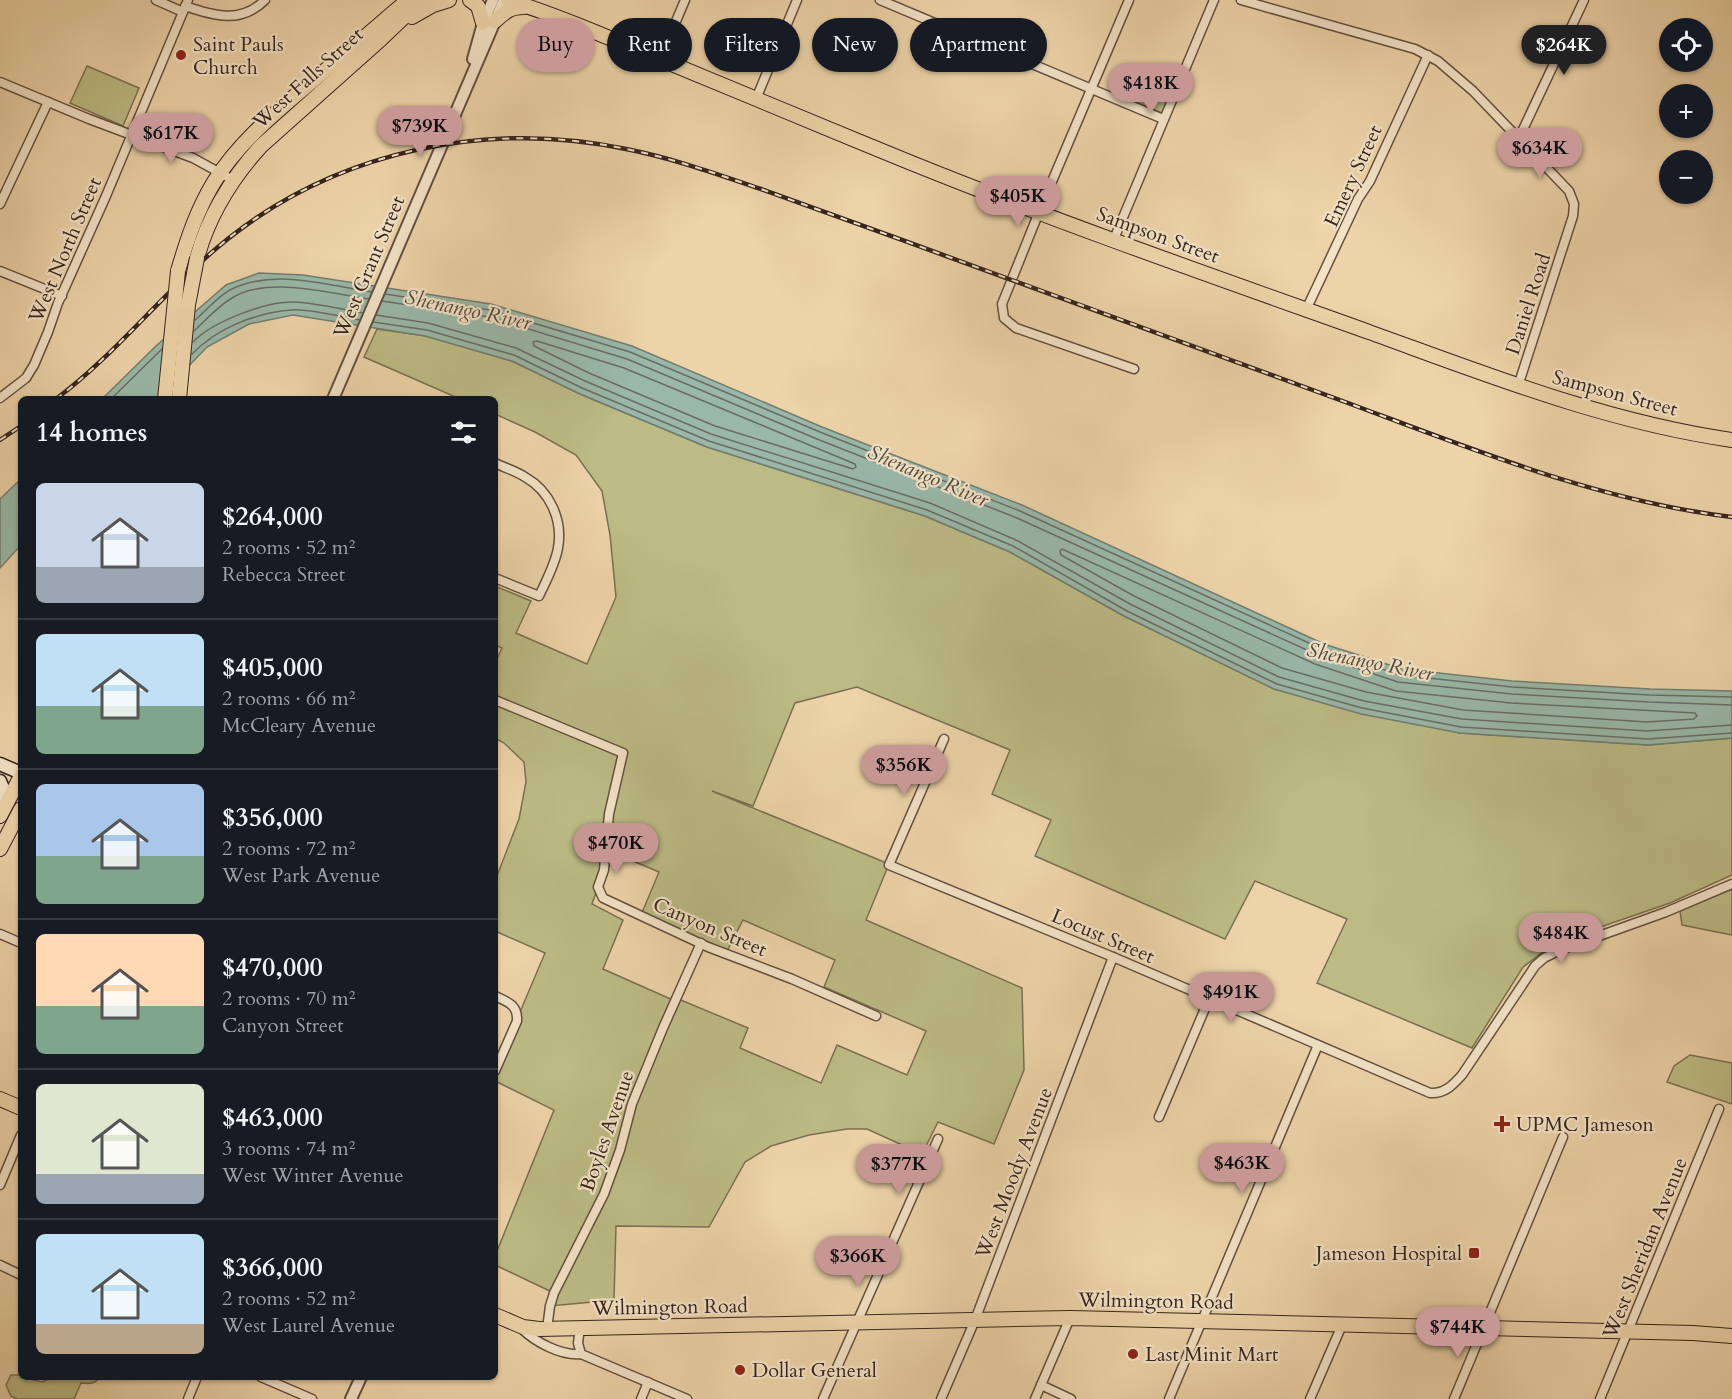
<!DOCTYPE html>
<html lang="en">
<head>
<meta charset="utf-8">
<style>
	:root { --surface:#171b24; --page:#242831; --text:#f1f3f6; --muted:#9ea1a6; --line:#363941; --accent:#c59692 }
	body { margin:0; font-family:Cardo,serif; background:var(--page); color:var(--text); height:100vh; display:flex; flex-direction:column; font-size:22px; white-space:nowrap }
	* { box-sizing:border-box; margin:0 }
	p { font-size:20px; color:var(--muted) }
	.icon { flex:none; width:33px; height:33px; fill:none; stroke:currentColor; stroke-width:2; stroke-linecap:round; stroke-linejoin:round }
	.map { position:relative; flex:1; overflow:hidden }
	.sheet { position:absolute; left:18px; top:396px; width:480px; height:984px; display:flex; flex-direction:column; background:var(--surface); border-radius:9px; box-shadow:0 2px 4px #0004 }
	.sheet>* { flex:none }
	.guide { position:absolute; left:516px; top:18px; width:570px; height:54px; display:flex; gap:12px }
	.fabs { position:absolute; left:1659px; top:18px; display:grid; gap:12px }
	.fabs a { display:grid; place-items:center; width:54px; height:54px; border-radius:50%; background:var(--surface); box-shadow:0 2px 4px #0004; font-size:30px }
	.price { position:absolute; translate:-50% -51px; padding:0 14px; border-radius:21px; background:var(--accent); color:#111; font-size:20px; line-height:39px; filter:drop-shadow(0 2px 3px #0008) }
	.price::after { content:''; position:absolute; left:50%; top:36px; width:18px; height:14px; margin-left:-9px; background:inherit; clip-path:polygon(0 0,100% 0,50% 100%) }
	.price.active { background:#222; color:#fff }
	ul { padding:0; list-style:none }
	li { display:flex; align-items:center; gap:18px; height:150px; padding:0 18px }
	li+li { border-top:2px solid var(--line) }
	li span { display:grid; place-items:center; flex:none; width:168px; height:120px; border-radius:9px; color:#555 }
	li>.icon { margin-inline-start:auto }
	span .icon { width:72px; height:72px; fill:#fffc; stroke-width:1 }
	li b { font-size:26px }
	h2 { display:flex; justify-content:space-between; align-items:center; height:72px; padding:0 18px; font-size:26px }
	.pill { padding:0 21px; border-radius:27px; background:var(--surface); box-shadow:0 2px 4px #0004; font-size:21px; line-height:54px }
	.pill.active { background:var(--accent); color:#111 }
	.map>svg:first-child { display:block }
	.green { fill:#bcbb85; stroke:#7a7051; stroke-width:1.5; fill-rule:evenodd }
	.water { fill:#99b8a9; stroke:#727d71; stroke-width:1.5 }
	.lines { fill:none; stroke-linecap:round; stroke-linejoin:round }
	.shore { stroke:#686e63; stroke-width:1.5 }
	.minor-casing { stroke:#645040; stroke-width:11 }
	.tertiary-casing { stroke:#645040; stroke-width:14 }
	.secondary-casing { stroke:#37241d; stroke-width:15 }
	.primary-casing { stroke:#37241d; stroke-width:16 }
	.minor { stroke:#f3e2c6; stroke-width:8 }
	.tertiary { stroke:#f3e2c6; stroke-width:10 }
	.secondary { stroke:#f3e2c6; stroke-width:12 }
	.primary { stroke:#edd3a8; stroke-width:14 }
	.rail-casing { stroke:#37241d; stroke-width:4.5 }
	.rail { stroke:#f3e2c6; stroke-width:2; stroke-dasharray:7; stroke-linecap:butt }
	.primary-bridge-casing { stroke:#37241d; stroke-width:16; stroke-linecap:butt }
	.primary-bridge { stroke:#edd3a8; stroke-width:14 }
	.poi-dot { fill:#8f2418; stroke:#f3e2c6; stroke-width:2 }
	.labels { text-anchor:middle; dominant-baseline:central; stroke-width:4.5; stroke-linejoin:round; paint-order:stroke }
	.poi-label { font-size:20px; fill:#37241d; stroke:#f3e2c6; text-anchor:start }
	.street-label { font-size:20px; fill:#37241d; stroke:#f3e2c6 }
	.water-label { font-size:21px; font-style:italic; fill:#504940; stroke:#f3e2c6 }
</style>
</head>
<body>
<div class="map">
<svg width="1732" height="1399" viewBox="0 0 1732 1399">
	<rect width="100%" height="100%" fill="#edd3a8"/>
	<filter id="stains"><feTurbulence type="fractalNoise" baseFrequency=".00333" numOctaves="4"/><feColorMatrix values="0 0 0 0 .2 0 0 0 0 .09 0 0 0 0 .02 0 0 0 .5 -.17"/></filter>
	<radialGradient id="worn" r=".72"><stop offset=".6" stop-color="#630" stop-opacity="0"/><stop offset="1" stop-color="#630" stop-opacity=".3"/></radialGradient>
	<g class="green">
		<path d="M87 66 139 88 123 126 70 103Z"/>
		<path d="M1125 71 1172 90 1162 113 1116 94Z"/>
		<path d="M377 329 426 336 512 361 580 394 707 447 925 516 1010 552 1124 616 1274 689 1460 733 1648 745 1732 738V875L1670 903 1580 934 1548 948 1523 967 1472 1048 1317 983 1347 919 1255 881 1225 939 1035 856 1051 820 992 794 1010 750 857 687 795 703 753 806 712 791 889 864 866 920 1022 988 1024 1070 994 1144 938 1122 922 1154 867 1129H847L809 1135 771 1146 745 1162 709 1227 616 1226 614 1300 550 1306 554 1293 495 1265V1256L554 1110 495 1081V1071L545 953 495 931V881L519 819 526 782 524 762 504 743 495 738V663L502 648 495 645V586L531 601 516 633 587 664 616 597 610 535 602 491 576 455 535 432 495 414V399H460L364 357ZM607 850 659 872 641 915 726 953 743 920 835 960 824 987 926 1031 907 1075 837 1045 821 1083 740 1048 748 1028 676 998 675 1001 603 969 623 920 592 904 604 870Z"/>
		<path d="M1732 888V935L1682 925 1680 911Z"/>
		<path d="M1690 1055 1732 1063V1104L1667 1082 1674 1066Z"/>
		<path d="M19 1375 21 1377 42 1382 54 1377H100C95 1384 90 1384 81 1383L74 1399H17L11 1396 6 1385 11 1375Z"/>
	</g>
	<g class="water">
		<path d="M259 273 303 275 491 304 632 346 822 427 1022 505 1324 644 1402 669 1512 681 1650 689 1732 691V738L1648 745 1460 733 1361 714 1274 689 1124 616 1010 552 925 516 707 447 580 394 512 361 425 336 293 315 249 324 207 347 157 399H102L157 345 226 285Z"/>
		<path d="M21 479V545L0 568V499Z"/>
	</g>
	<g class="lines">
		<g class="shore">
			<path d="M385 294 490 310 630 352 820 432 1020 511 1322 649 1400 675 1512 687 1649 695 1732 697"/>
			<path d="M382 301 489 317 627 359 817 439 1017 518 1320 656 1398 682 1512 694 1649 702 1732 705"/>
			<path d="M376 315 428 323 516 348 585 381 711 434 930 503 1016 540 1130 604 1279 677 1364 701 1462 719 1647 731 1732 725"/>
			<path d="M195 320C206 311 217 297 230 290 272 268 327 285 372 292"/>
			<path d="M373 322 427 330 514 355 582 388 709 441 927 510 1013 546 1127 611 1277 684 1362 708 1461 727 1648 739 1732 733"/>
			<path d="M194 331C206 320 218 306 232 298 267 276 330 293 369 299"/>
			<path d="M537 341 624 368 855 464 856 467 853 469 715 426 589 373 534 346 533 342Z"/>
			<path d="M193 342C212 322 266 301 294 302 317 303 340 309 363 313"/>
			<path d="M192 354C217 328 255 313 291 310 307 308 342 317 360 320"/>
			<path d="M111 399 162 349"/>
			<path d="M1062 549 1315 664 1396 691 1511 703 1695 713 1697 716 1694 719 1647 722 1463 710 1366 692 1282 668 1134 596 1061 555 1060 551Z"/>
		</g>
		<g class="minor-casing">
			<g id="minor">
				<path d="M156 0 183 12"/>
				<path d="M880 0 1163 119"/>
				<path d="M1129 0 1039 212 1002 304 1004 318 1016 328 1134 369"/>
				<path d="M1241 0 1415 49 1438 61 1473 91 1569 191 1574 204 1573 216 1518 386"/>
				<path d="M185 6C214 16 241 24 265 0"/>
				<path d="M660 59 685 0"/>
				<path d="M0 82 89 119 193 158 233 180"/>
				<path d="M756 99 797 0"/>
				<path d="M1518 140 1584 0"/>
				<path d="M0 204 48 102"/>
				<path d="M1114 239 1214 0"/>
				<path d="M0 271 62 296"/>
				<path d="M1306 310 1358 199 1370 181 1428 55"/>
				<path d="M0 398 26 378 34 365 48 332 58 303 106 196 188 0"/>
				<path d="M495 463C505 468 516 471 525 477 550 491 563 520 558 548 555 565 546 581 539 596L495 578"/>
				<path d="M495 700 623 753 609 814 604 870 598 887 603 898 708 947 792 979 876 1016"/>
				<path d="M944 739 889 865 1113 957 1430 1093C1445 1094 1453 1085 1462 1075L1535 966 1544 958 1560 950 1666 912 1732 884"/>
				<path d="M0 934 21 943"/>
				<path d="M495 996C508 1002 518 1005 517 1021L495 1071"/>
				<path d="M1159 1117 1209 999"/>
				<path d="M0 1185 21 1135"/>
				<path d="M0 1265 21 1275"/>
				<path d="M521 1328C535 1342 561 1356 581 1354L687 1399"/>
				<path d="M580 1328 578 1343 581 1354"/>
				<path d="M547 1329 550 1306 554 1293 604 1194 620 1150 632 1104 663 1028 701 943"/>
				<path d="M261 1377 312 1399"/>
				<path d="M1041 1385 1071 1399"/>
				<path d="M188 1399 197 1377"/>
				<path d="M641 1399 648 1382"/>
				<path d="M823 1399 938 1139"/>
				<path d="M941 1399 975 1320 1113 957"/>
				<path d="M1035 1399 1070 1318"/>
				<path d="M1169 1399 1318 1045"/>
				<path d="M1310 1399 1342 1325"/>
				<path d="M1454 1399 1563 1137"/>
				<path d="M1600 1399 1719 1109"/>
			</g>
		</g>
		<g class="tertiary-casing">
			<g id="tertiary">
				<path d="M473 59 483 23 493 0"/>
				<path d="M333 399 504 0"/>
				<path d="M351 1399 361 1377"/>
			</g>
		</g>
		<g class="secondary-casing">
			<g id="secondary">
				<path d="M0 764 21 773"/>
				<path d="M0 781 5 793V806"/>
			</g>
		</g>
		<g class="primary-casing">
			<g id="primary">
				<path d="M470 0 478 6 483 23"/>
				<path d="M508 0C562 17 614 40 667 62 747 95 828 129 909 162 1060 223 1215 277 1369 332 1488 375 1606 422 1732 440"/>
				<path d="M412 17 433 5 449 0"/>
				<path d="M495 21C505 12 510 7 524 7"/>
				<path d="M197 258C209 214 231 179 261 146L381 39 422 0"/>
				<path d="M178 271C187 240 197 210 214 182 239 142 275 113 310 83 343 56 375 28 408 0"/>
				<path d="M0 816 21 776"/>
				<path d="M0 849 21 809"/>
				<path d="M0 1099 21 1108"/>
				<path d="M495 1315 523 1327 539 1329 1070 1318 1693 1333 1732 1336"/>
			</g>
		</g>
		<use href="#minor" class="minor"/>
		<use href="#tertiary" class="tertiary"/>
		<use href="#secondary" class="secondary"/>
		<use href="#primary" class="primary"/>
		<g class="rail-casing">
			<g id="rail">
				<path d="M56 399C119 352 167 287 229 238 340 150 489 120 626 149 672 158 717 174 761 189 947 256 1133 324 1318 392 1453 441 1589 500 1732 517"/>
				<path d="M0 440 21 426"/>
			</g>
		</g>
		<use href="#rail" class="rail"/>
		<g class="primary-bridge-casing">
			<g id="primary-bridge">
				<path d="M165 399 178 271"/>
				<path d="M179 399 188 305 197 258"/>
			</g>
		</g>
		<use href="#primary-bridge" class="primary-bridge"/>
	</g>
	<g class="poi-dot">
		<circle cx="181" cy="55" r="6"/>
		<path d="M1499 1115h6v6h6v6h-6v6h-6v-6h-6v-6h6z"/>
		<rect x="1468" y="1247" width="12" height="12" rx="3"/>
		<circle cx="1133" cy="1354" r="6"/>
		<circle cx="740" cy="1370" r="6"/>
	</g>
	<g class="labels">
		<g class="poi-label">
			<text x="193" y="44">Saint Pauls<tspan x="193" dy="23">Church</tspan></text>
			<text x="1516" y="1124">UPMC Jameson</text>
			<text x="1462" y="1253" text-anchor="end">Jameson Hospital</text>
			<text x="1145" y="1354">Last Minit Mart</text>
			<text x="752" y="1370">Dollar General</text>
		</g>
		<g class="street-label">
			<text transform="translate(308 78) rotate(-42)">West Falls Street</text>
			<text transform="translate(1353 176) rotate(-65)">Emery Street</text>
			<text transform="translate(1158 235) rotate(20)">Sampson Street</text>
			<text transform="translate(65 250) rotate(-67)">West North Street</text>
			<text transform="translate(369 267) rotate(-67)">West Grant Street</text>
			<text transform="translate(1528 304) rotate(-72)">Daniel Road</text>
			<text transform="translate(1615 393) rotate(15)">Sampson Street</text>
			<text transform="translate(710 927) rotate(23)">Canyon Street</text>
			<text transform="translate(1103 936) rotate(23)">Locust Street</text>
			<text transform="translate(607 1131) rotate(-71)">Boyles Avenue</text>
			<text transform="translate(1014 1173) rotate(-69)">West Moody Avenue</text>
			<text transform="translate(1645 1248) rotate(-68)">West Sheridan Avenue</text>
			<text transform="translate(1156 1301) rotate(1)">Wilmington Road</text>
			<text transform="translate(670 1307) rotate(-1)">Wilmington Road</text>
		</g>
		<g class="water-label">
			<text transform="translate(468 310) rotate(12)">Shenango River</text>
			<text transform="translate(928 476) rotate(23)">Shenango River</text>
			<text transform="translate(1370 662) rotate(11)">Shenango River</text>
		</g>
	</g>
	<rect width="100%" height="100%" filter="url(#stains)"/>
	<rect width="100%" height="100%" fill="url(#worn)"/>
</svg>
<div class="fabs">
<a><svg class="icon" aria-label="locate" viewBox="0 0 24 24"><circle cx="12" cy="12" r="6"/><path d="M12 2v4M12 18v4M2 12h4M18 12h4"/></svg></a>
<a>+</a>
<a>−</a>
</div>
<b class="price active" style="left:1564px;top:76px">$264K</b>
<b class="price" style="left:1151px;top:114px">$418K</b>
<b class="price" style="left:420px;top:157px">$739K</b>
<b class="price" style="left:171px;top:164px">$617K</b>
<b class="price" style="left:1540px;top:179px">$634K</b>
<b class="price" style="left:1018px;top:227px">$405K</b>
<b class="price" style="left:904px;top:796px">$356K</b>
<b class="price" style="left:616px;top:874px">$470K</b>
<b class="price" style="left:1561px;top:964px">$484K</b>
<b class="price" style="left:1231px;top:1023px">$491K</b>
<b class="price" style="left:1242px;top:1194px">$463K</b>
<b class="price" style="left:899px;top:1195px">$377K</b>
<b class="price" style="left:858px;top:1287px">$366K</b>
<b class="price" style="left:1458px;top:1358px">$744K</b>
<div class="guide">
<a class="pill active">Buy</a>
<a class="pill">Rent</a>
<a class="pill">Filters</a>
<a class="pill">New</a>
<a class="pill">Apartment</a>
</div>
<section class="sheet">
<h2>14 homes<svg class="icon" aria-label="filters" viewBox="0 0 24 24"><path d="M4 7h16M4 17h16"/><circle cx="9" cy="7" r="2"/><circle cx="15" cy="17" r="2"/></svg></h2>
<ul>
<li><span style="background:linear-gradient(#c9d6e8 70%,#9aa5b1 0)"><svg class="icon" aria-label="home" viewBox="0 0 24 24"><path d="M3 11l9-7 9 7M6 9v11h12V9"/></svg></span><div><b>$264,000</b><p>2 rooms · 52 m²</p><p>Rebecca Street</p></div></li>
<li><span style="background:linear-gradient(#bfe0f5 60%,#7fa58c 0)"><svg class="icon" aria-label="home" viewBox="0 0 24 24"><path d="M3 11l9-7 9 7M6 9v11h12V9"/></svg></span><div><b>$405,000</b><p>2 rooms · 66 m²</p><p>McCleary Avenue</p></div></li>
<li><span style="background:linear-gradient(#a9c7e8 60%,#7fa58c 0)"><svg class="icon" aria-label="home" viewBox="0 0 24 24"><path d="M3 11l9-7 9 7M6 9v11h12V9"/></svg></span><div><b>$356,000</b><p>2 rooms · 72 m²</p><p>West Park Avenue</p></div></li>
<li><span style="background:linear-gradient(#ffd9b3 60%,#7fa58c 0)"><svg class="icon" aria-label="home" viewBox="0 0 24 24"><path d="M3 11l9-7 9 7M6 9v11h12V9"/></svg></span><div><b>$470,000</b><p>2 rooms · 70 m²</p><p>Canyon Street</p></div></li>
<li><span style="background:linear-gradient(#dfe7d0 75%,#9aa5b1 0)"><svg class="icon" aria-label="home" viewBox="0 0 24 24"><path d="M3 11l9-7 9 7M6 9v11h12V9"/></svg></span><div><b>$463,000</b><p>3 rooms · 74 m²</p><p>West Winter Avenue</p></div></li>
<li><span style="background:linear-gradient(#bfe0f5 75%,#b9a48a 0)"><svg class="icon" aria-label="home" viewBox="0 0 24 24"><path d="M3 11l9-7 9 7M6 9v11h12V9"/></svg></span><div><b>$366,000</b><p>2 rooms · 52 m²</p><p>West Laurel Avenue</p></div></li>
</ul>
</section>
</div>
</body>
</html>
